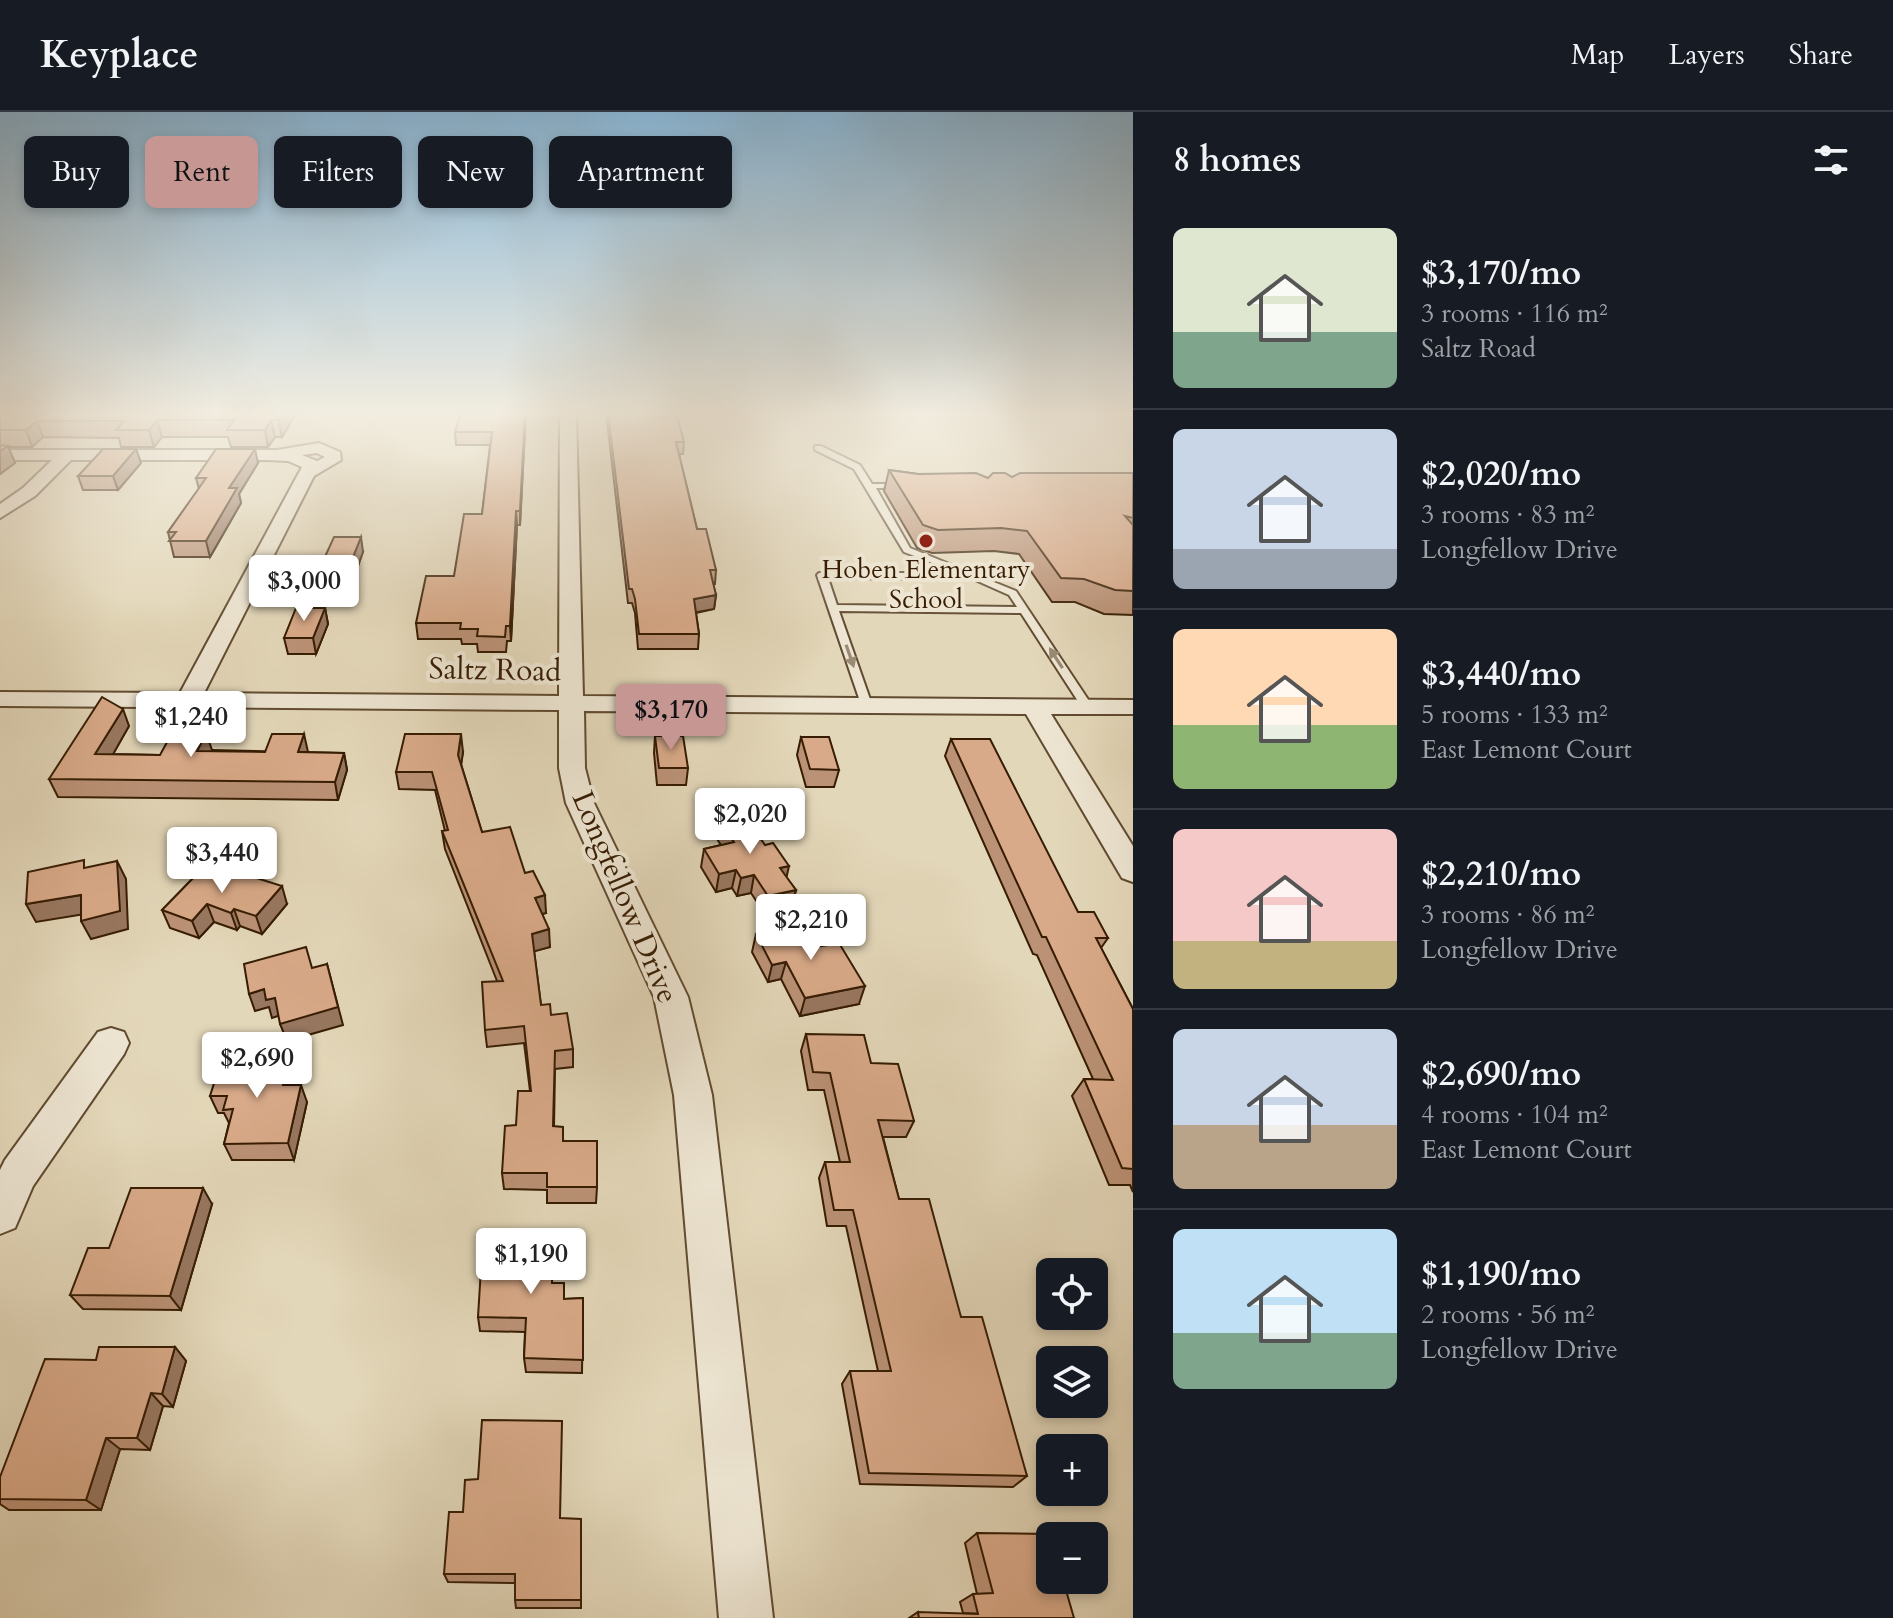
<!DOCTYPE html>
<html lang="en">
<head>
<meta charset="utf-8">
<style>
	:root { --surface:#171b24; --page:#242831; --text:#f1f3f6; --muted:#9ea1a6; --line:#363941; --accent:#c59692 }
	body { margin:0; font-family:Cardo,serif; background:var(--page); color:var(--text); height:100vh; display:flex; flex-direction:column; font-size:30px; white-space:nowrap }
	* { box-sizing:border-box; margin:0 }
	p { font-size:26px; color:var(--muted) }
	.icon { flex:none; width:44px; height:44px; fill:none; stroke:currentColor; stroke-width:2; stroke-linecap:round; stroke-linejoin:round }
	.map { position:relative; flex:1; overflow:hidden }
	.panel { display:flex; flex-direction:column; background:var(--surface); width:760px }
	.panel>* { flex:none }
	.hud { position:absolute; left:24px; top:24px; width:760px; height:72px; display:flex; gap:16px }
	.fabs { position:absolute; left:1036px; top:1146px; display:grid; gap:16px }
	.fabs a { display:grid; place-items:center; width:72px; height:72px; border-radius:12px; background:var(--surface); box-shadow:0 4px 12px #0003; font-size:40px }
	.price { position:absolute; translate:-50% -68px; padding:0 18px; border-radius:8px; background:#fff; color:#222; font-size:26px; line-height:52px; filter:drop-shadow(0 2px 4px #0008) }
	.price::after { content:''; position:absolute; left:50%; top:48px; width:24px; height:18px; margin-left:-12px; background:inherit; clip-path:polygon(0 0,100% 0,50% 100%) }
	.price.current { background:var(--accent); color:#111 }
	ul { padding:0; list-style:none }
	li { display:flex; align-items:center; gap:24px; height:200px; padding:0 40px }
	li+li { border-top:2px solid var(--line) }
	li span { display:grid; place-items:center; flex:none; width:224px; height:160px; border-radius:12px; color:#555 }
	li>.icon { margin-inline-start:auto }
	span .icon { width:96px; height:96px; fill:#fffc; stroke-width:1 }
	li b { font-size:34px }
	h2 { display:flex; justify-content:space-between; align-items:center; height:96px; padding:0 40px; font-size:34px }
	.tag { padding:0 28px; border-radius:12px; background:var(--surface); box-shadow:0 4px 12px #0003; font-size:28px; line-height:72px }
	.tag.current { background:var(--accent); color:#111 }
	header { display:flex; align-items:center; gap:48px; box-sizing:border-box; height:112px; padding:0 40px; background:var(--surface); border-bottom:2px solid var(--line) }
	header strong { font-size:38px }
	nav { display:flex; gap:44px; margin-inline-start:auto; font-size:28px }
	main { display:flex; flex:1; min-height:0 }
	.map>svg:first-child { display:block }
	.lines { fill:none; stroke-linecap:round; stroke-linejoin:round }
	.lane-casing { stroke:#614b30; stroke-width:4 }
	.street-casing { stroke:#614b30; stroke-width:4 }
	.lane { fill:#ede5d2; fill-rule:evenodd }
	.street { fill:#ede5d2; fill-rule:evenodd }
	.wall { fill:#bb9276; stroke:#361c02; stroke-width:2 }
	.shaded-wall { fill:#987760; stroke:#361c02; stroke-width:2 }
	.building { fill:#d9aa89; stroke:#361c02; stroke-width:2 }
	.oneway { fill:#9b8b74 }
	.poi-dot { fill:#8f2418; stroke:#ede5d2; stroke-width:3 }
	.labels { text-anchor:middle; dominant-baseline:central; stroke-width:8; stroke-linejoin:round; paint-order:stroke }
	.far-poi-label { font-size:26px; fill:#361c02; stroke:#ede5d2 }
	.street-label { font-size:30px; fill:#361c02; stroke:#ede5d2 }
</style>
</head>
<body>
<header>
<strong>Keyplace</strong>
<nav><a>Map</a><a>Layers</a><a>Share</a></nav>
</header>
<main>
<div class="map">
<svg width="1133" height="1506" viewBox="0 0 1133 1506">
	<rect width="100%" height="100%" fill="#e3d7b9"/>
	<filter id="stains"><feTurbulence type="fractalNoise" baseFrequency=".0025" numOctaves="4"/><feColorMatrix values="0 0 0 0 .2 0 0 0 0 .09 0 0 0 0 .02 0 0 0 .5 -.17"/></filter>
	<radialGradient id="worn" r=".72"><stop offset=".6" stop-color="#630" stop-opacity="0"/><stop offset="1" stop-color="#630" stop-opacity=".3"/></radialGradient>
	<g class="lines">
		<g class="lane-casing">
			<path id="lane" d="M815 334H821L860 353 872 372H908V376H876L910 436 1016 479 1093 595 1091 597H1083L1021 501 839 499 872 593 866 596 862 595 817 463 819 461H959L904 440 854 357 815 338ZM828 466 973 467 1009 483 1017 495 837 493Z"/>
		</g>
		<g class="street-casing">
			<g id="street">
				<path d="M560 300H576L583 584 1133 588V602H1051L1133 734V770L1122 766 1026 602 584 599 585 656 594 691 688 885 712 983 773 1506H719L674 983 654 885 566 691 559 656V598L0 594V580L180 581 302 355 288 349 267 348H71L35 384 0 406V392L23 376 52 348H0V338H277L319 331 340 340 341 348 314 364 204 581 559 584ZM317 341 325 345 317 349 302 343Z"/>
				<path d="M111 916 124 920 129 931 124 942 33 1074 15 1116 0 1122V1058L5 1048 98 920Z"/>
			</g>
		</g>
		<use href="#lane" class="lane"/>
		<use href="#street" class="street"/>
	</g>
	<g class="wall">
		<path d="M0 300H297L282 325H275L268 335H231L228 325H162L154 335H121L119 326 43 325 32 335H8L15 351 0 362Z"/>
		<path d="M526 300 520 413H517L511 529H507L506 540H478L477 532H462L461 527H418L416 511 454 464 482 402 490 333H456L455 320Z"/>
		<path d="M606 300H638L639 304 684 330 683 342H679L697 417 716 458 715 472H713L716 483 714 497 696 501 699 522 698 537H638L635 501 632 491H628Z"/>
		<path d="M136 337 141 351 118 378H83L78 364Z"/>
		<path d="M258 351 239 382 241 391 210 445H174L168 420 199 377 196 366Z"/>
		<path d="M889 358 918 362 988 366 1133 361V503L1104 502 1075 490H1052L1019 442 994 439 932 441 917 436 884 379Z"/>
		<path d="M363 440 354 465H326L323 449Z"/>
		<path d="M325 496 328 512 316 542H288L284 526Z"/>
		<path d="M129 614 113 642 160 643 212 638 344 641 347 658 338 688 58 685 49 667Z"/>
		<path d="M655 624 688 656 686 673H657L654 641Z"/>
		<path d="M801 625 839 658 834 675H806L797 643Z"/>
		<path d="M951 627 1078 800 1108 826 1101 836 1133 897V1080L1130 1073H1109L1072 984 1084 967H1093L1037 843 1033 842 945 644Z"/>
		<path d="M463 640 461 652 482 720 525 761 546 801 542 802 550 835 534 839 541 893 551 903 573 937V955L555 957 554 1015 597 1075 596 1091H547V1078L504 1077 502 1061 516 1013 530 979 524 931 487 935 485 918 497 869 445 737 442 719H445L435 678 399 677 396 660Z"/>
		<path d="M720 710 786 765 796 778 791 796 765 802 751 781 737 784 732 776 716 780 701 755 704 737 721 733 717 727Z"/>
		<path d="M201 758 287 792 262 822 240 814 237 818 214 810 199 826 170 816 162 798Z"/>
		<path d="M756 822 817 835 859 892 800 904 781 867 768 870 752 840Z"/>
		<path d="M806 922 871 951 914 1009 906 1025H883L899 1087 961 1205 1027 1364 1013 1375 860 1372 842 1272 850 1259H878L846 1114H827L819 1066 825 1050H840L824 978H808L801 939Z"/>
		<path d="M290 946 296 963 294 973 307 990 294 1048H232L224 1032 229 1011 224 1001H218L210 984Z"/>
		<path d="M212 1092 181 1198 83 1197 70 1183 109 1136Z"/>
		<path d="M553 1141 552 1171 564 1187 583 1186 582 1261 526 1260 524 1246 525 1220 480 1219 478 1205Z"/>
		<path d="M175 1235 186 1249 173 1295 163 1294 150 1338 120 1337 101 1398H9L0 1392V1365L96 1248Z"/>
		<path d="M560 1406 581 1488V1496H516L515 1488V1471L448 1470 444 1462Z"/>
		<path d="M977 1421 1074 1506 963 1501 960 1490 973 1482H977L965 1431Z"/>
		<path d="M918 1500 919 1506H909Z"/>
	</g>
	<g class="shaded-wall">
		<path d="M284 300H297L282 325 278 308Z"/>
		<path d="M525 300H526L520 413V399Z"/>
		<path d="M157 308 162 325 154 335 149 318Z"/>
		<path d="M271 308 275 325 268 335 265 318Z"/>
		<path d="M37 309 43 325 32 335 26 318Z"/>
		<path d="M8 334 15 351 0 362V339Z"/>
		<path d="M136 337 141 351 118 378 113 364Z"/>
		<path d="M255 337 258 351 239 382 241 391 210 445 206 429 229 376Z"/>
		<path d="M516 399 517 413 511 529 510 514Z"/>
		<path d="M361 425 363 440 354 465 351 450Z"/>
		<path d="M716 483 714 497 692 501 694 487Z"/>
		<path d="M325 496 328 512 316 542 313 526Z"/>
		<path d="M123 597 129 614 103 660 95 642Z"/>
		<path d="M206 621 212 638 203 657 197 639Z"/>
		<path d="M304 622 308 640H298Z"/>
		<path d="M461 622 463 640 460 661 458 643Z"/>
		<path d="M344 641 347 658 338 688 335 670Z"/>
		<path d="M117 749 126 767 128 817 91 827 81 809Z"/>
		<path d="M789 754 785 772 780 756Z"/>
		<path d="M736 758 732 776 716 780 719 762Z"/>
		<path d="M754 763 751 781 737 784 741 766Z"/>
		<path d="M282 774 287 792 262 822 256 804Z"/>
		<path d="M796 778 791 796 765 802 768 784Z"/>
		<path d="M81 783 91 801 36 810 26 792Z"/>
		<path d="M545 783 546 801 535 804V786Z"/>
		<path d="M207 792 214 810 199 826 192 809Z"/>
		<path d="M234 797 240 814 237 818 231 801Z"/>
		<path d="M549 817 550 835 532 840V822Z"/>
		<path d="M786 850 781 867 768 870 772 853Z"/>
		<path d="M327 852 343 913 287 929 280 912Z"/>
		<path d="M865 874 859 892 800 904 805 886Z"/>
		<path d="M264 877 275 886 281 903 272 906 269 895 255 899 249 882Z"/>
		<path d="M290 946 296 963 290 990 283 973Z"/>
		<path d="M301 973 307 990 294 1048 288 1031Z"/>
		<path d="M203 1076 212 1092 181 1198 170 1184Z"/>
		<path d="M175 1235 186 1249 173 1295 162 1282Z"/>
		<path d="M151 1281 163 1294 150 1338 137 1326Z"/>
		<path d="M106 1326 120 1337 101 1398 86 1388Z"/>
	</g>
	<g class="building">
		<path d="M0 300H284L278 308H271L265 318H227L234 308H157L149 318H116L124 309H37L26 318H0Z"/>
		<path d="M461 300H525L520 399H516L510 514H506L505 525 477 524 478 517H460L461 511H416L426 464H454L464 402H482L492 320H455Z"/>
		<path d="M608 300H638L639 304H677L684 330H676L697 417H706L716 458H710L716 483 694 487 699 522H639L635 487 632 477H629Z"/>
		<path d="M0 333 8 334 0 339Z"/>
		<path d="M103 337H136L113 364H78Z"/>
		<path d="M216 337H255L229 376H237L206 429H169L176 420H168L206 366H196Z"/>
		<path d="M889 358 918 362 976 361 988 366 993 361H1005L1012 365 1020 361H1133V406L1125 404 1133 413V479L1115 478 1084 467 1061 466 1027 419 1001 416 938 418 923 413Z"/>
		<path d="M334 425H361L351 450 323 449Z"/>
		<path d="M296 496H325L313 526H284Z"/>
		<path d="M102 585 123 597 95 642 160 643 172 621H206L197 639 265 640 272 622H304L298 640 344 641 335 670 49 667Z"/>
		<path d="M405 622H461L458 643 482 720 510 715 525 761 533 759 545 783 535 786 549 817 532 822 541 893 550 892 551 903 567 901 573 937 555 939 553 1014 563 1015V1029H597V1075H547V1061H502L505 1014 516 1013 518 979H531L524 914 485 918 482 870 503 869 442 719 448 718 432 660H396Z"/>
		<path d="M655 624H683L688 656H659Z"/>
		<path d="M801 625H829L839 658 810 657Z"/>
		<path d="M951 627H990L1078 800H1094L1108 826H1096L1133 897V1057L1122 1056 1084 967 1113 968 1046 825H1042Z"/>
		<path d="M740 697 765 733 773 731 789 754 780 756 796 778 768 784 754 763 741 766 736 758 719 762 704 737 734 730 720 710Z"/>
		<path d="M84 748V756L117 749 120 799 81 809V783L26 792 28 760Z"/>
		<path d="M201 758 227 767 234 759 282 774 256 804 234 797 231 801 207 792 192 809 162 798Z"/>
		<path d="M804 813 817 835 839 831 865 874 805 886 786 850 772 853 756 822Z"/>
		<path d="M306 835 312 856 327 852 338 895 280 912 275 886 266 888 264 877 249 882 244 852Z"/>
		<path d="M806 922 864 923 871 951 898 952 914 1009 878 1008 899 1087H929L961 1205H982L1027 1364 869 1361 850 1259H891L853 1098H834L825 1050H850L830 961 813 960Z"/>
		<path d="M222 946H290L283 973H301L288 1031 224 1032 233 997 223 998 227 984H210Z"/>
		<path d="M131 1076H203L170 1184 70 1183 88 1136H109Z"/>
		<path d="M483 1124 553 1125 552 1171H564V1187L583 1186V1248L524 1246 526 1206 478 1205Z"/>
		<path d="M99 1235H175L162 1282 151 1281 137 1326H106L86 1388 0 1387V1365L45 1247 96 1248Z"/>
		<path d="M482 1308 562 1309 560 1406 581 1407V1488H515V1462H444L449 1400H463L465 1368 478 1367Z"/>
		<path d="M977 1421 1049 1422 1050 1468H1063L1074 1506H919L918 1500 978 1502 973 1482 993 1481Z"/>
	</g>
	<defs><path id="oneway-solid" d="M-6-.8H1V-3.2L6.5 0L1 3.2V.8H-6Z" transform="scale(2)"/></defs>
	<g class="oneway">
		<use href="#oneway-solid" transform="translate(850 544) rotate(71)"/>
		<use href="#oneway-solid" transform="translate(1056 546) rotate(-123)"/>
	</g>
	<linearGradient id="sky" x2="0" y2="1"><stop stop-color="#88b5d5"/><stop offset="0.59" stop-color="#f2ede0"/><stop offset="1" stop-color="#f2ede0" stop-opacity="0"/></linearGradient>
	<rect width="1133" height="511" fill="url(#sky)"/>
	<circle class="poi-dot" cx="926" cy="429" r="8"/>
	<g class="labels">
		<g class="far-poi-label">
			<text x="926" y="457">Hoben Elementary<tspan x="926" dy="30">School</tspan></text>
		</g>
		<g class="street-label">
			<text transform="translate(495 558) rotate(1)">Saltz Road</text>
			<text transform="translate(625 785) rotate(67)">Longfellow Drive</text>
		</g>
	</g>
	<rect width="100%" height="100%" filter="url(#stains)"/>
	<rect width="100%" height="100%" fill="url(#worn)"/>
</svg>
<div class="fabs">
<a><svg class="icon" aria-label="locate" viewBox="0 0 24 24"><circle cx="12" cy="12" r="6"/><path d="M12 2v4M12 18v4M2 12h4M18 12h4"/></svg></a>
<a><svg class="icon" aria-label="layers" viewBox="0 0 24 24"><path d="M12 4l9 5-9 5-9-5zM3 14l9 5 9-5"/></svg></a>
<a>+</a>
<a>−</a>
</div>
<b class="price" style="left:304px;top:511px">$3,000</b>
<b class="price current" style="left:671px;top:640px">$3,170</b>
<b class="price" style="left:191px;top:647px">$1,240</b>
<b class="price" style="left:750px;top:744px">$2,020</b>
<b class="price" style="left:222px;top:783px">$3,440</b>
<b class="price" style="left:811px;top:850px">$2,210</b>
<b class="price" style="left:257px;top:988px">$2,690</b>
<b class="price" style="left:531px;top:1184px">$1,190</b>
<div class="hud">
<a class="tag">Buy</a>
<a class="tag current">Rent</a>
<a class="tag">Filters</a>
<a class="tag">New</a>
<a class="tag">Apartment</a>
</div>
</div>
<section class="panel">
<h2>8 homes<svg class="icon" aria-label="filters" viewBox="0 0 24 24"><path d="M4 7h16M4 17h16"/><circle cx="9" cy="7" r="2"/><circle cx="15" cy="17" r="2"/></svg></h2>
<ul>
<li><span style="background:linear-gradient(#dfe7d0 65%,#7fa58c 0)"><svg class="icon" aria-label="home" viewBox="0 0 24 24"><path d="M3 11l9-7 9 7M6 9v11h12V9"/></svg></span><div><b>$3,170/mo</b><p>3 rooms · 116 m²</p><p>Saltz Road</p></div></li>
<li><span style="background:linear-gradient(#c9d6e8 75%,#9aa5b1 0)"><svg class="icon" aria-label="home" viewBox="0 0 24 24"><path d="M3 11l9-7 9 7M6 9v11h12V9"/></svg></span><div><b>$2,020/mo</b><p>3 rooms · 83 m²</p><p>Longfellow Drive</p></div></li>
<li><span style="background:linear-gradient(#ffd9b3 60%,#8fb573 0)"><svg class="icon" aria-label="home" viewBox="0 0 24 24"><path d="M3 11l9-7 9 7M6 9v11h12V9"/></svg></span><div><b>$3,440/mo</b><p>5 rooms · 133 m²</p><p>East Lemont Court</p></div></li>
<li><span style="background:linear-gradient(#f6c9c9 70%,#c2b280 0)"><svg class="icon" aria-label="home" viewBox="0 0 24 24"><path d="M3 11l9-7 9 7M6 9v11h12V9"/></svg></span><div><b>$2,210/mo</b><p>3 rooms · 86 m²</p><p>Longfellow Drive</p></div></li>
<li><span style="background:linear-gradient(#c9d6e8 60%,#b9a48a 0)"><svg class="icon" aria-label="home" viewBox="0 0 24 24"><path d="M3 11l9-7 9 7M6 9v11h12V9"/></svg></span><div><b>$2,690/mo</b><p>4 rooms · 104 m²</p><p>East Lemont Court</p></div></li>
<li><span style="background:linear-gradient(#bfe0f5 65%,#7fa58c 0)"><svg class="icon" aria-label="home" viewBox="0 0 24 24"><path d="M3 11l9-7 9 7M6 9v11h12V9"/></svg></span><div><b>$1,190/mo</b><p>2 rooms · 56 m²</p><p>Longfellow Drive</p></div></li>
</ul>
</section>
</main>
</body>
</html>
